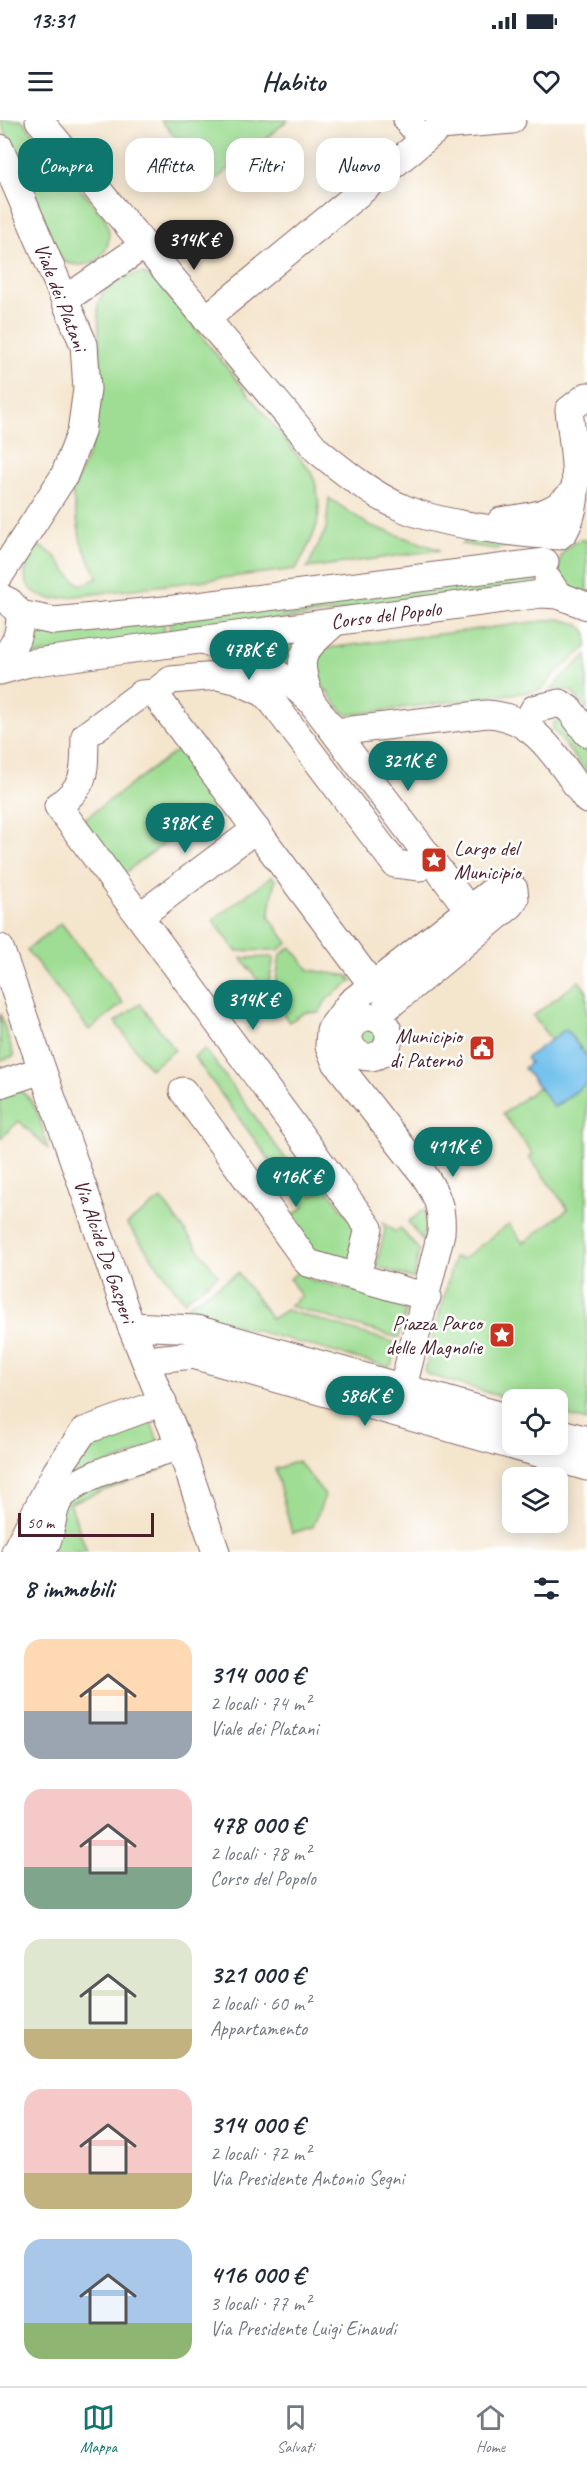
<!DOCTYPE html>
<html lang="it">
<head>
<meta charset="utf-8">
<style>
	:root { --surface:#fff; --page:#f6f6f7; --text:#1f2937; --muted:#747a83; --line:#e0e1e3; --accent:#0f766e }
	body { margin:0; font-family:Caveat,sans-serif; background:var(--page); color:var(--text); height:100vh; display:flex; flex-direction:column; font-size:22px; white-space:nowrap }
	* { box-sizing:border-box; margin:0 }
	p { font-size:20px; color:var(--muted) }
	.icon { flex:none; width:33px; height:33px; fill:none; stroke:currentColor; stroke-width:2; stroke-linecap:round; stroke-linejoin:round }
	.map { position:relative; height:1432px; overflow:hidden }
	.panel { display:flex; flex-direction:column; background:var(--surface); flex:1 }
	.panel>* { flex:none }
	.top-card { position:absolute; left:18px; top:18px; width:552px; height:54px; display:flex; gap:12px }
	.buttons { position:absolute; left:502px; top:1269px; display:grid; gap:12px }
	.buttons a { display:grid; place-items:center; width:66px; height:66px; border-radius:12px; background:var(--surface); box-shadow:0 3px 15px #0003; font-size:30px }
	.scale { position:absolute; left:18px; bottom:15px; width:136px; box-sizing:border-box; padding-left:6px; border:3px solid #4a1f2b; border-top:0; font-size:16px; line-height:21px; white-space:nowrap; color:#4a1f2b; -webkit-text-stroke:4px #fff; paint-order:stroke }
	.price { position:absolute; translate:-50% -51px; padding:0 14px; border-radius:21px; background:var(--accent); color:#fff; font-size:20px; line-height:39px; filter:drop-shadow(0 2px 3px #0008) }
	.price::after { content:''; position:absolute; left:50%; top:36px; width:18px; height:14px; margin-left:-9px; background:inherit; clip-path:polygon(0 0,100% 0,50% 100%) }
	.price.current { background:#222; color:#fff }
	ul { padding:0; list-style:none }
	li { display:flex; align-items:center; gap:18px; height:150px; padding:0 24px }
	li span { display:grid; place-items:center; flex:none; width:168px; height:120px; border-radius:18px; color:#555 }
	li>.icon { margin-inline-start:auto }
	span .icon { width:72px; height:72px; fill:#fffc; stroke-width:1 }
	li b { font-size:26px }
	h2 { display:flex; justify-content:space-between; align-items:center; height:72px; padding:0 24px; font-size:26px }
	.chip { padding:0 21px; border-radius:18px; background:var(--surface); box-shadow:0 3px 15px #0003; font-size:21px; line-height:54px }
	.chip.current { background:var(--accent); color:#fff }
	.status { display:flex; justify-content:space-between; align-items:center; height:42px; padding:0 30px; background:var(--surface); direction:ltr }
	.status svg { height:16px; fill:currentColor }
	header { display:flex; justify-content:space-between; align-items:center; height:78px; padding:0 24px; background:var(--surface); font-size:27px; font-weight:700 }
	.menu { display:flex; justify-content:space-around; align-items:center; height:84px; border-top:2px solid var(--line); background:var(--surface); font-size:16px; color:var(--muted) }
	.menu a { display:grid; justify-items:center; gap:3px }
	.menu .current { color:var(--accent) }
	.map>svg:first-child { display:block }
	.green { fill:#9edd93; stroke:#747e5f; stroke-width:1.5 }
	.water { fill:#72c1ed; stroke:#5e708c; stroke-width:1.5 }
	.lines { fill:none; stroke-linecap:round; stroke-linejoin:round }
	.minor-casing { stroke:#866464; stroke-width:29 }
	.minor { stroke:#fff; stroke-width:27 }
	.labels { text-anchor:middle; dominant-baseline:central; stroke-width:5; stroke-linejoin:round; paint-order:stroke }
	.street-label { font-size:21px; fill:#4a1f2b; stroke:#fff }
	.poi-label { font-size:21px; fill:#4a1f2b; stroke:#fff; text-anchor:end }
</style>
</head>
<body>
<div class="status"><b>13:31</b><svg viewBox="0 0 49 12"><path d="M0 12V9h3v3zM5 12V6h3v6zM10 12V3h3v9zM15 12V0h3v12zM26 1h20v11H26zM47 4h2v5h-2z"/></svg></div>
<header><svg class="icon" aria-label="menu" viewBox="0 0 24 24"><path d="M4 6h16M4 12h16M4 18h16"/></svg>Habito<svg class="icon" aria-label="heart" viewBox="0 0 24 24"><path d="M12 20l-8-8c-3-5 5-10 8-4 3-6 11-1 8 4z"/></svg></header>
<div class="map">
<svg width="587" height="1432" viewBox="0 0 587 1432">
	<rect width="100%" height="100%" fill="#fff"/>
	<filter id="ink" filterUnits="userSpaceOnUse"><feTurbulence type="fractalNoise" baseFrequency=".0167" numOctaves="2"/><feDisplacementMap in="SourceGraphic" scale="12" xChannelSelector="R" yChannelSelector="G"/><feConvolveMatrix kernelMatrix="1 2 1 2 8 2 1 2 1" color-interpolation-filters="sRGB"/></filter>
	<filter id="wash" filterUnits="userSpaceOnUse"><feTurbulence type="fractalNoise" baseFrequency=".008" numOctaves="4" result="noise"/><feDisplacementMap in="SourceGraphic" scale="24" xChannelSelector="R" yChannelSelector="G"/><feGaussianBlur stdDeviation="1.35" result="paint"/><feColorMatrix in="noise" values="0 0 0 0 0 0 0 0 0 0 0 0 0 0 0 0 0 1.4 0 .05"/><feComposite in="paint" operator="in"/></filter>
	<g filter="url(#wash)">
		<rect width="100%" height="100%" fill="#f4e5cd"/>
		<g class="green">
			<path d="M0 0H22L105 98C119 131 93 154 62 141Z"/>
			<path d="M161 0H288L213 62Z"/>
			<path d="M143 153 158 162 312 353C327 395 316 412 296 449L52 479C26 473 18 458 32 434L28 431 38 426C64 436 61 453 81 465L98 458 81 422 72 372 92 325 101 268 98 183C107 161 121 157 143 153Z"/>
			<path d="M329 378 369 405 440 430 307 448 326 409Z"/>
			<path d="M468 417 514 425 495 429 461 424Z"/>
			<path d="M580 420H587V476L571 472 559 455C557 437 564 427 580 420Z"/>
			<path d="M535 454 538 467 170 513 169 499Z"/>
			<path d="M163 499 165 514 22 537 31 507Z"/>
			<path d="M558 499 578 504 587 513V527L554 554 542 570 349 595 343 592 315 556 316 533 321 529Z"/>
			<path d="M294 524 290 530 289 546 262 527Z"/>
			<path d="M587 535V589L570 570 551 571 560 559Z"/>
			<path d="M563 600 587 631V653L553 609V603Z"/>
			<path d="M180 628 220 682 123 754 83 700Z"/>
			<path d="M272 756 275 760 269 797 288 823 278 830 236 831 213 800Z"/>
			<path d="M61 803 123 883 89 910 27 830Z"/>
			<path d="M291 827 309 850 348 856 352 861 327 879 319 893 306 892 289 902 273 880 280 835Z"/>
			<path d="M274 837 267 872 241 838Z"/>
			<path d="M579 861 587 872V937L566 909 551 920 533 896Z"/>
			<path d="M140 884 175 930 150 949 115 902Z"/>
			<path d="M0 893 14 936 0 941Z"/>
			<circle cx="370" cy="917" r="11"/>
			<path d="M205 929 313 1076 326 1067 359 1112 350 1143 314 1133 289 1098 304 1087 194 937Z"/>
			<path d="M587 963V1301L558 1293V1280H513L429 1255 425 1251 454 1137 463 1139 509 1104 523 1123 568 1089 529 1037 533 1034 503 994 539 967 555 987Z"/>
			<path d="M16 970C38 976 42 1009 48 1029L19 1001 0 1019V976Z"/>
			<path d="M161 1079 218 1155 184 1181 127 1104Z"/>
			<path d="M424 1090 426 1107 423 1121 408 1102Z"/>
			<path d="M383 1102 395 1112 400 1108 419 1130 414 1159 376 1146 385 1110Z"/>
			<path d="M299 1151 312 1160 408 1184 399 1218 289 1186 301 1176 290 1159Z"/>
			<path d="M238 1153 272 1199 286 1190 399 1224 392 1244 388 1247 181 1190Z"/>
			<path d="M150 1299 159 1325 91 1350 29 1416 90 1320Z"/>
			<path d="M162 1338 165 1348 70 1383 87 1432H52L64 1379Z"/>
			<path d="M298 1341 325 1375 313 1407 292 1413 275 1349Z"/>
		</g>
		<path class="water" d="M566 909 587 937V963L554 987 524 948 530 943 526 938Z"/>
	</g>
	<g filter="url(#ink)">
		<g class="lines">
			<g class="minor-casing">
				<g id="minor">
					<path d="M39 0 317 330C344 352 372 375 405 389 440 404 520 414 559 416"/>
					<path d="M407 0 424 20"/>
					<path d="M440 6 512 0"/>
					<path d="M0 28 84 225 87 269 81 312 64 356 0 455"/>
					<path d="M66 179 143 126"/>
					<path d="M206 199 448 0"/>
					<path d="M501 401C530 396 556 396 574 370"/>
					<path d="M564 412C584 377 573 328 569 290L587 276"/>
					<path d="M548 460 558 475 587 486"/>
					<path d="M0 477 10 482 20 494C20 514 16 526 0 540"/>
					<path d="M20 494 54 501 174 489 545 442"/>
					<path d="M205 521C251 537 275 547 311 581L469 790"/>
					<path d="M0 551 29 543 541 474 558 475"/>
					<path d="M154 573 373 866"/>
					<path d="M311 581C295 534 300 534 335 502"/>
					<path d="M526 604 534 589 560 583 570 590 587 613"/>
					<path d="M335 612 487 594C537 596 560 644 587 680"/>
					<path d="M140 796 256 709"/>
					<path d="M0 828 131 1206 180 1326 216 1432"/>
					<circle cx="369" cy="917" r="20"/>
					<path d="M379 900 386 888 511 785 515 779 514 769 505 764 500 765 350 883 330 910 329 926 335 941 424 1055C437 1075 443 1089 441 1113L403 1267"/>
					<path d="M0 964 42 950"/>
					<path d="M183 971 308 1143 427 1177"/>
					<path d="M357 1156 369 1108 58 686C88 664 84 651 85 616L141 574 154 573 171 560 217 556 236 560 264 573 274 584 395 744 420 747 431 739"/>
					<path d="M131 1206 196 1209 513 1299"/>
					<path d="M146 1240 193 1235 587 1347"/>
					<path d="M558 1312 587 1320"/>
					<path d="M15 1432 56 1352 84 1311 163 1282"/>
					<path d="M40 1432C53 1419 50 1400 57 1384 70 1354 149 1337 180 1326"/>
				</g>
			</g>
			<use href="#minor" class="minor"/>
		</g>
	</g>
	<defs>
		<g id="sight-square" transform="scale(1.35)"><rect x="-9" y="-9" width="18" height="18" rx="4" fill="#c8321e" stroke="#fff"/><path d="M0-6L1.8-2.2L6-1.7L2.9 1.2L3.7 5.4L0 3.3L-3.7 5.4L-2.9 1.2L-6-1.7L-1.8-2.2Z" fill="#fff"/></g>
		<g id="civic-square" transform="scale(1.35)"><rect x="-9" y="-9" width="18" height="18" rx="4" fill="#c8321e" stroke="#fff"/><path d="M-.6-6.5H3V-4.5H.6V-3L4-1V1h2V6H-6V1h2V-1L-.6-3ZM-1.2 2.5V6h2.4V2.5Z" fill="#fff"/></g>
	</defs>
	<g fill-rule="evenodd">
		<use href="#sight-square" x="434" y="740"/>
		<use href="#civic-square" x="482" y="928"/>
		<use href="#sight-square" x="502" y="1215"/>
	</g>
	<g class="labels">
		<g class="street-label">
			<text transform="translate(61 177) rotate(69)">Viale dei Platani</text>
			<text transform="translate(386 495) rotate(-7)">Corso del Popolo</text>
			<text transform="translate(105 1131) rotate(71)">Via Alcide De Gasperi</text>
		</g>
		<g class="poi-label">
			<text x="454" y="728" text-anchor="start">Largo del<tspan x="454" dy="24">Municipio</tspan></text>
			<text x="462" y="916">Municipio<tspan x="462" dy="24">di Paternò</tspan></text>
			<text x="482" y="1203">Piazza Parco<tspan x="482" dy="24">delle Magnolie</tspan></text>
		</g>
	</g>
</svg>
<div class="buttons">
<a><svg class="icon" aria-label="locate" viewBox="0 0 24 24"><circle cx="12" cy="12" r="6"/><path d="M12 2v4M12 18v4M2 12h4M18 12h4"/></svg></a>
<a><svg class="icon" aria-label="layers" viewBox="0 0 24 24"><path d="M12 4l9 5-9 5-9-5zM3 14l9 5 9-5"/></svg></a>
</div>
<div class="scale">50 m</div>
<b class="price current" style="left:194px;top:151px">314K €</b>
<b class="price" style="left:249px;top:561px">478K €</b>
<b class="price" style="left:408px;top:672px">321K €</b>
<b class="price" style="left:185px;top:734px">398K €</b>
<b class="price" style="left:253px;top:911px">314K €</b>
<b class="price" style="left:453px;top:1058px">411K €</b>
<b class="price" style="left:296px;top:1088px">416K €</b>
<b class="price" style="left:365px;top:1307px">586K €</b>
<div class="top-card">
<a class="chip current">Compra</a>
<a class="chip">Affitta</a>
<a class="chip">Filtri</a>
<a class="chip">Nuovo</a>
</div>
</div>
<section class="panel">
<h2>8 immobili<svg class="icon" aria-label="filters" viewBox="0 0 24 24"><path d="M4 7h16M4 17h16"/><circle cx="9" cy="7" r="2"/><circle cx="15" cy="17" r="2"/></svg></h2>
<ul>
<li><span style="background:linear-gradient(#ffd9b3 60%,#9aa5b1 0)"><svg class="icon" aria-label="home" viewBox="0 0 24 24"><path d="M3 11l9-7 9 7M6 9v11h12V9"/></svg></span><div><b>314 000 €</b><p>2 locali · 74 m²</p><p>Viale dei Platani</p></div></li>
<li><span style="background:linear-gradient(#f6c9c9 65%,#7fa58c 0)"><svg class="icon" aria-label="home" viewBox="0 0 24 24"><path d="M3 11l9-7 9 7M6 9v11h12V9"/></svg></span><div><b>478 000 €</b><p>2 locali · 78 m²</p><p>Corso del Popolo</p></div></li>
<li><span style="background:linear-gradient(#dfe7d0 75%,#c2b280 0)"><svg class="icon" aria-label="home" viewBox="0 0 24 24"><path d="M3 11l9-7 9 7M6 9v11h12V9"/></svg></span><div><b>321 000 €</b><p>2 locali · 60 m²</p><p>Appartamento</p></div></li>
<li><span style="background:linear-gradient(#f6c9c9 70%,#c2b280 0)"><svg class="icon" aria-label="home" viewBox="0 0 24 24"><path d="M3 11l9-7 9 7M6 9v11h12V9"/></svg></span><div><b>314 000 €</b><p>2 locali · 72 m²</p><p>Via Presidente Antonio Segni</p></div></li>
<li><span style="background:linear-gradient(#a9c7e8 70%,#8fb573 0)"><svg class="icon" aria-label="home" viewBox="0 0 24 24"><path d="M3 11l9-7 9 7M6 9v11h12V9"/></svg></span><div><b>416 000 €</b><p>3 locali · 77 m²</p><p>Via Presidente Luigi Einaudi</p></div></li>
</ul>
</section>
<nav class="menu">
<a class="current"><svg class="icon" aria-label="map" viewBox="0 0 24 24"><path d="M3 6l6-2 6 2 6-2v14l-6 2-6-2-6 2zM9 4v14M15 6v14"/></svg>Mappa</a>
<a><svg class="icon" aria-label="saved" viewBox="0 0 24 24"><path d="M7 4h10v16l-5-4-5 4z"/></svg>Salvati</a>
<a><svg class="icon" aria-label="home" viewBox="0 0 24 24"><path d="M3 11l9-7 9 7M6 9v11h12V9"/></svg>Home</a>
</nav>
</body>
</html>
